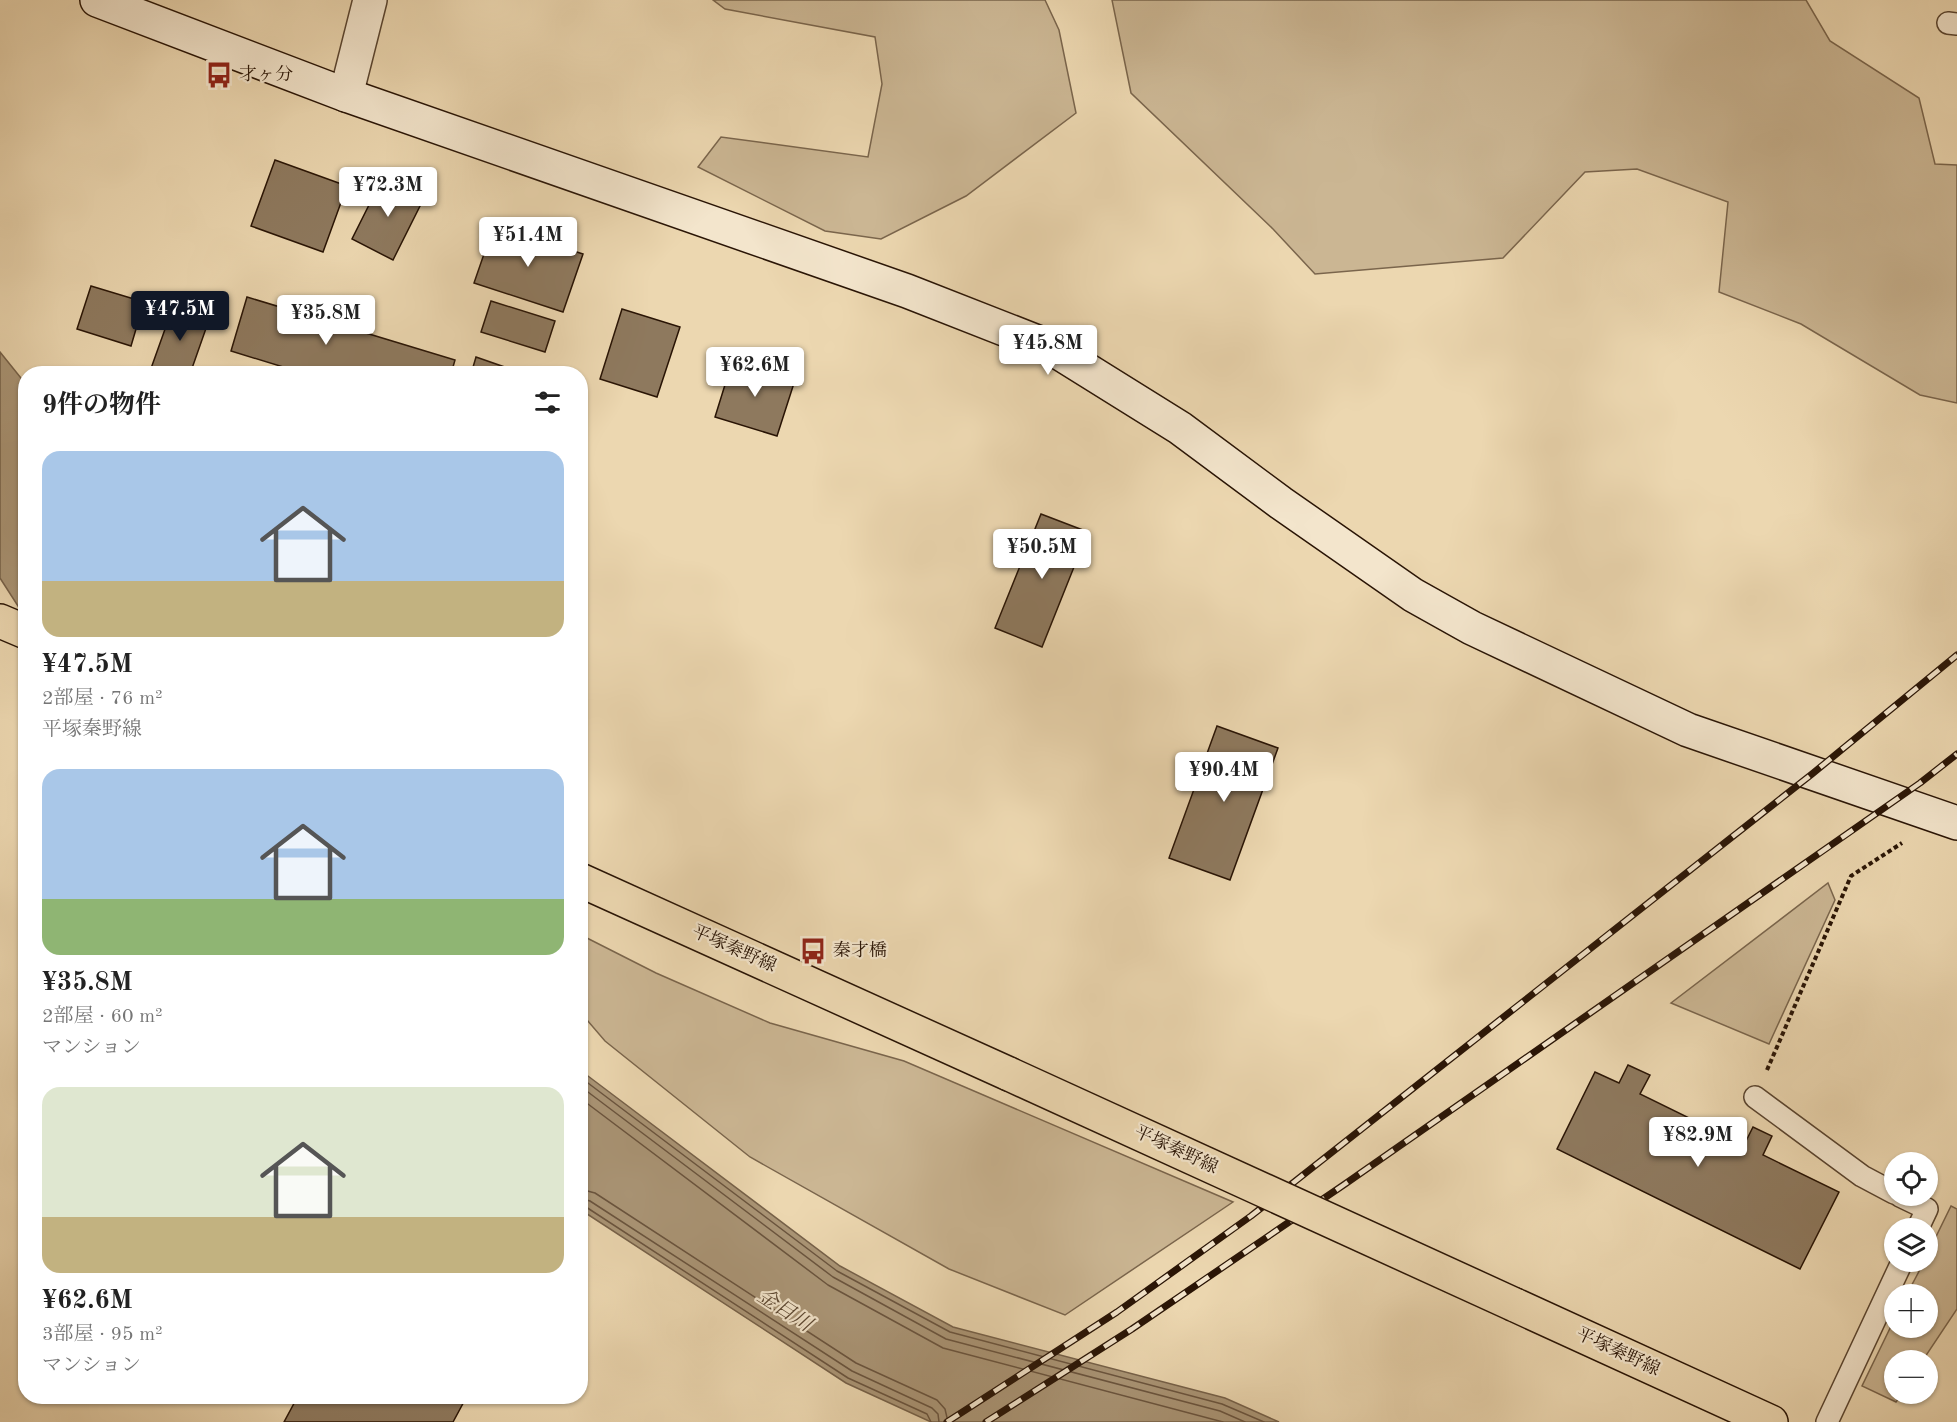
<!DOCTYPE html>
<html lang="ja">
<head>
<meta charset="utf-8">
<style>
	:root { --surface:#fff; --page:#f2f2f2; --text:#222; --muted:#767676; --accent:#111827 }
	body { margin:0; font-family:"Old Standard TT","Noto Serif JP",serif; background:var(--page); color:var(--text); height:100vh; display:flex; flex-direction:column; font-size:22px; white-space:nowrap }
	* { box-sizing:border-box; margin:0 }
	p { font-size:20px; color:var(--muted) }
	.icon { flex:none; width:33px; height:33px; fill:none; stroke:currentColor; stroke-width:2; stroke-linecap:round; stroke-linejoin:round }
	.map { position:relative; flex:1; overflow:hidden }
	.side { position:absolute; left:18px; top:366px; width:570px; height:1038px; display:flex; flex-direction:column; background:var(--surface); border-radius:24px; box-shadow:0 2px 4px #0004 }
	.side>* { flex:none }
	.tools { position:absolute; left:1884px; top:1152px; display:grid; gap:12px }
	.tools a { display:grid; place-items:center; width:54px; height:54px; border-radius:50%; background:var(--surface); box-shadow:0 2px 4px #0004; font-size:30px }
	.price { position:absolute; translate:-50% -51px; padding:0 14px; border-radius:6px; background:#fff; color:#222; font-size:20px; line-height:39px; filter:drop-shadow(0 2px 3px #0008) }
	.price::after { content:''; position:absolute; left:50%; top:36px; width:18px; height:14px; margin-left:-9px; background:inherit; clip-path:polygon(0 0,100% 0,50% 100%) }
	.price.selected { background:var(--accent); color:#fff }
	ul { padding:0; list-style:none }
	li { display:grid; align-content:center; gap:12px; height:318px; padding:0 24px }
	li span { display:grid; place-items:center; height:186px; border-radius:18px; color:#555 }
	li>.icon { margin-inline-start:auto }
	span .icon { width:108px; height:108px; fill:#fffc; stroke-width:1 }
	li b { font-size:26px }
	h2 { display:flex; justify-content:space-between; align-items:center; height:72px; padding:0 24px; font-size:26px }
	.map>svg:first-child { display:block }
	.green { fill:#cbb693; stroke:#7a654c; stroke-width:1.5 }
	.water { fill:#aa9576; stroke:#766149; stroke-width:1.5 }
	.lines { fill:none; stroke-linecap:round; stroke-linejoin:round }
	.shore { stroke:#6a543e; stroke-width:1.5 }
	.building { fill:#8e795e; stroke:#291405; stroke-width:1.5 }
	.lane-casing { stroke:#5a4530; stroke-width:24 }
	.street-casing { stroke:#5a4530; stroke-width:36 }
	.secondary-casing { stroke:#291405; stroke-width:36 }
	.primary-casing { stroke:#291405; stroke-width:36 }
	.path { stroke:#291405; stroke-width:4; stroke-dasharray:4.5 3; stroke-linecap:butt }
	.lane { stroke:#f3e5cc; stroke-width:21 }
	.street { stroke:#f3e5cc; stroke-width:33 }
	.secondary { stroke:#f3e5cc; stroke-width:33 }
	.primary { stroke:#ecd7b0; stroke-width:33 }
	.rail-casing { stroke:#291405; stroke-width:7 }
	.rail { stroke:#f3e5cc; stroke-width:4.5; stroke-dasharray:14; stroke-linecap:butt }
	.primary-bridge-casing { stroke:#291405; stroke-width:36; stroke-linecap:butt }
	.primary-bridge { stroke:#ecd7b0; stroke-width:33 }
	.labels { text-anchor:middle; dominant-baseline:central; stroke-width:4.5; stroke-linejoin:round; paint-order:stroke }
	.poi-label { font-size:18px; fill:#291405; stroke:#f3e5cc; text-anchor:start }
	.street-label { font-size:18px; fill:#291405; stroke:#f3e5cc }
	.water-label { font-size:20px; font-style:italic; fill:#5d4832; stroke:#f3e5cc }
</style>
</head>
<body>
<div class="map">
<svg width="1957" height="1422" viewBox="0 0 1957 1422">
	<rect width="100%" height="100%" fill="#ecd7b0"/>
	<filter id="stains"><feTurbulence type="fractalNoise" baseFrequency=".00333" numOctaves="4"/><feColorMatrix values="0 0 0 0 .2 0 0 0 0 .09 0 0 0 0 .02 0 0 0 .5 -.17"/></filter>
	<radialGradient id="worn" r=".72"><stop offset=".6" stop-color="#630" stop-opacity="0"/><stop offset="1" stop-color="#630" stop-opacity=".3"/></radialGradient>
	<g class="green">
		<path d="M713 0H1045L1059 30 1076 113 966 196 881 239 825 231 698 167 721 137 868 157 882 84 875 37 725 9Z"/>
		<path d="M1112 0H1806L1830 41 1919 98 1935 164 1957 165V403L1920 395 1801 324 1719 292 1728 202 1637 169 1585 172 1503 258 1315 274 1273 229 1131 93Z"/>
		<path d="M1828 883 1835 900 1769 1044 1671 1003Z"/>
		<path d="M581 935 656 973 770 1023 904 1061 1233 1202 1065 1315 949 1269 750 1157 605 1041 581 1013Z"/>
		<path d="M1951 1206 1957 1209V1309L1923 1360H1894V1394H1902L1896 1402 1862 1386 1894 1320V1328H1928V1294H1907L1924 1262H1928V1253Z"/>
	</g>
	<g class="water">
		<path d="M0 352 25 383V617L0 578Z"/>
		<path d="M580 1070 840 1266 953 1327 1225 1398 1279 1422H931L846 1383 581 1210Z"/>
	</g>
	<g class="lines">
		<g class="shore">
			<path d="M580 1077 837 1271 950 1332 1222 1404 1264 1422"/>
			<path d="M580 1086 833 1277 946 1339 1220 1411 1245 1422"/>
			<path d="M580 1098 828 1285 943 1348 1223 1422"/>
			<path d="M580 1189 595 1193 856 1363 937 1400 945 1409 948 1422"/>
			<path d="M580 1198 590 1201 852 1371 932 1408 938 1414 939 1422"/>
			<path d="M580 1206 586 1207 848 1378 927 1414 931 1422"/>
		</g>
	</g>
	<g class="building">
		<path d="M275 160 347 186 323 252 251 226Z"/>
		<path d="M383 177 424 198 393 260 352 239Z"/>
		<path d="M494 225 583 254 563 312 474 283Z"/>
		<path d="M91 286 144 302 131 346 77 329Z"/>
		<path d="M247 297 455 360 451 374H306L231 351Z"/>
		<path d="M491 301 555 321 545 352 481 332Z"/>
		<path d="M174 304 210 317 190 374H149Z"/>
		<path d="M622 309 680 327 657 397 600 379Z"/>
		<path d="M476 357 519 372 518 374H471Z"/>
		<path d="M733 359 795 380 777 436 715 417Z"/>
		<path d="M1041 514 1088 532 1042 647 995 628Z"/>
		<path d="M1217 726 1278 748 1230 880 1169 858Z"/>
		<path d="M1628 1065 1650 1075 1640 1094 1744 1145 1753 1127 1772 1136 1763 1155 1839 1192 1800 1269 1557 1149 1595 1072 1619 1083Z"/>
		<path d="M298 1396H467L453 1422H284Z"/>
	</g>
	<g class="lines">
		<g class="lane-casing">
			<g id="lane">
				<path d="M1948 23 1957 24"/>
				<path d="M1755 1097 1862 1176 1894 1193"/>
				<path d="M1900 1196 1927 1209 1918 1228"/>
				<path d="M1827 1422 1902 1262"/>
			</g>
		</g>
		<g class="street-casing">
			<path id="street" d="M346 95 370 0"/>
		</g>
		<g class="secondary-casing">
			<path id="secondary" d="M97 0 346 95 907 291 1050 347 1180 428 1281 503 1413 595 1472 628 1688 730 1957 823"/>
		</g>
		<g class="primary-casing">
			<g id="primary">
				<path d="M0 621 26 632"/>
				<path d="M580 880 1009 1074"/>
				<path d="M1515 1305 1771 1422"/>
			</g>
		</g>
		<path class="path" d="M1767 1070 1851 876 1902 843"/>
		<use href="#lane" class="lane"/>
		<use href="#street" class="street"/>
		<use href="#secondary" class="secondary"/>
		<use href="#primary" class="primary"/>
		<g class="rail-casing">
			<g id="rail">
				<path d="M947 1422 1117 1312 1251 1216 1812 774 1957 655"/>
				<path d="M986 1422 1132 1329 1345 1184 1920 783 1957 754"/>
			</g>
		</g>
		<use href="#rail" class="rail"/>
		<g class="primary-bridge-casing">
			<path id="primary-bridge" d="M1009 1074 1515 1305"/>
		</g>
		<use href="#primary-bridge" class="primary-bridge"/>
	</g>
	<defs>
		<g id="bus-bare" transform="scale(2.07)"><path d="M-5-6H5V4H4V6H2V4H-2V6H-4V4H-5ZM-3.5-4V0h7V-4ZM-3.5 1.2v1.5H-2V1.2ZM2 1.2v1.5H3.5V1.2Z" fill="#8f2418" stroke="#f3e5cc" stroke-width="2.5" paint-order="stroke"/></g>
	</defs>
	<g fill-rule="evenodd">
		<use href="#bus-bare" x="219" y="75"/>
		<use href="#bus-bare" x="813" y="951"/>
	</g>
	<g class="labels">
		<g class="poi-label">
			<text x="239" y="75">才ヶ分</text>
			<text x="833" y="951">秦才橋</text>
		</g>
		<g class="street-label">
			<text transform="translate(734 949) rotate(24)">平塚秦野線</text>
			<text transform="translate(1176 1150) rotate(25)">平塚秦野線</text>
			<text transform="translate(1618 1352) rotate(25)">平塚秦野線</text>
		</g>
		<g class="water-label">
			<text transform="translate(784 1311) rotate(33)">金目川</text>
		</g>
	</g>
	<rect width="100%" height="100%" filter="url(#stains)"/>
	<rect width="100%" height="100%" fill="url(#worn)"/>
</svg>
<div class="tools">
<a><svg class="icon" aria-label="locate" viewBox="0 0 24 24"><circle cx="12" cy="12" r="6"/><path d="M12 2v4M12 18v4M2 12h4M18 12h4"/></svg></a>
<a><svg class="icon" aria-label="layers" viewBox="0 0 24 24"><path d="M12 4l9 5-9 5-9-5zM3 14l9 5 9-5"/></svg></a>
<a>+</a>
<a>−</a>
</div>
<b class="price" style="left:388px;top:218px">¥72.3M</b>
<b class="price" style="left:528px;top:268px">¥51.4M</b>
<b class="price selected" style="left:180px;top:342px">¥47.5M</b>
<b class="price" style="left:326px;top:346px">¥35.8M</b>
<b class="price" style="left:1048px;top:376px">¥45.8M</b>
<b class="price" style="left:755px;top:398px">¥62.6M</b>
<b class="price" style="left:1042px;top:580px">¥50.5M</b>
<b class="price" style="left:1224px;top:803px">¥90.4M</b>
<b class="price" style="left:1698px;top:1168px">¥82.9M</b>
<section class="side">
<h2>9件の物件<svg class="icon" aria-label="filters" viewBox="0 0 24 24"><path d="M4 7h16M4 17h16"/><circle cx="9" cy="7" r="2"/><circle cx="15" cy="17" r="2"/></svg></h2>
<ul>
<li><span style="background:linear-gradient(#a9c7e8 70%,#c2b280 0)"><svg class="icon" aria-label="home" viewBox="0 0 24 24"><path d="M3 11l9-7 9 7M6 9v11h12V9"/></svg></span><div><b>¥47.5M</b><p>2部屋 · 76 m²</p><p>平塚秦野線</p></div></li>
<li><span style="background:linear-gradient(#a9c7e8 70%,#8fb573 0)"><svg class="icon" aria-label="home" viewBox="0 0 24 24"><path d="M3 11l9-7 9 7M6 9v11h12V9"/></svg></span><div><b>¥35.8M</b><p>2部屋 · 60 m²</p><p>マンション</p></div></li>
<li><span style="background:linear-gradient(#dfe7d0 70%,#c2b280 0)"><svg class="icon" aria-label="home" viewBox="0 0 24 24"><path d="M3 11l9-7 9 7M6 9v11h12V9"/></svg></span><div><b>¥62.6M</b><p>3部屋 · 95 m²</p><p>マンション</p></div></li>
</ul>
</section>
</div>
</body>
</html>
